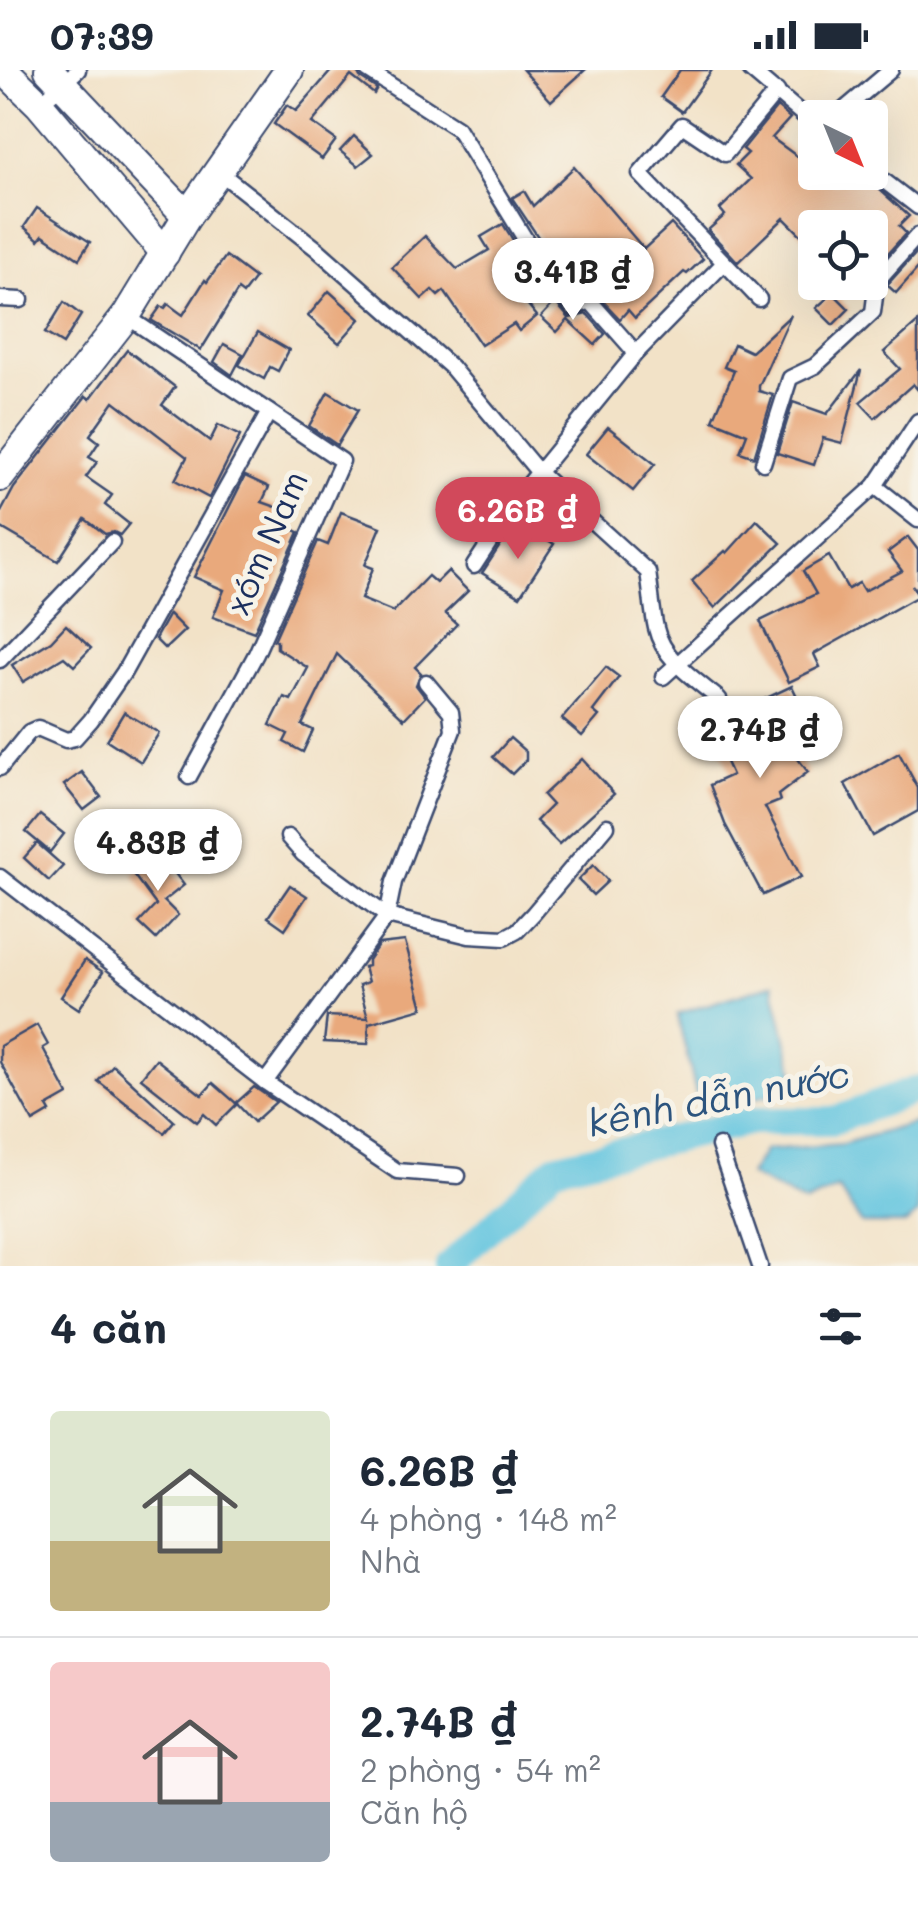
<!DOCTYPE html>
<html lang="vi">
<head>
<meta charset="utf-8">
<style>
	:root { --surface:#fff; --page:#f2f2f3; --text:#1f2937; --muted:#747a83; --line:#e0e1e3; --accent:#d1495b }
	body { margin:0; font-family:Mali,sans-serif; background:var(--page); color:var(--text); height:100vh; display:flex; flex-direction:column; font-size:38px; white-space:nowrap }
	* { box-sizing:border-box; margin:0 }
	p { font-size:32px; color:var(--muted) }
	.icon { flex:none; width:55px; height:55px; fill:none; stroke:currentColor; stroke-width:2; stroke-linecap:round; stroke-linejoin:round }
	.map { position:relative; height:1196px; overflow:hidden }
	.sheet { display:flex; flex-direction:column; background:var(--surface); flex:1 }
	.sheet>* { flex:none }
	.needle { width:65px; rotate:137deg }
	.fabs { position:absolute; left:798px; top:30px; display:grid; gap:20px }
	.fabs a { display:grid; place-items:center; width:90px; height:90px; border-radius:10px; background:var(--surface); box-shadow:0 10px 40px #0002; font-size:50px }
	.price { position:absolute; translate:-50% -85px; padding:0 22px; border-radius:35px; background:#fff; color:#222; font-size:32px; line-height:65px; filter:drop-shadow(0 2px 5px #0008) }
	.price::after { content:''; position:absolute; left:50%; top:60px; width:30px; height:22px; margin-left:-15px; background:inherit; clip-path:polygon(0 0,100% 0,50% 100%) }
	.price.selected { background:var(--accent); color:#fff }
	ul { padding:0; list-style:none }
	li { display:flex; align-items:center; gap:30px; height:250px; padding:0 50px }
	li+li { border-top:2px solid var(--line) }
	li span { display:grid; place-items:center; flex:none; width:280px; height:200px; border-radius:10px; color:#555 }
	li>.icon { margin-inline-start:auto }
	span .icon { width:120px; height:120px; fill:#fffc; stroke-width:1 }
	li b { font-size:42px }
	h2 { display:flex; justify-content:space-between; align-items:center; height:120px; padding:0 50px; font-size:42px }
	.status { display:flex; justify-content:space-between; align-items:center; height:70px; padding:0 50px; background:var(--surface); direction:ltr }
	.status svg { height:28px; fill:currentColor }
	.map>svg:first-child { display:block }
	.water { fill:#61c4df; stroke:#3e7a9e; stroke-width:2.5 }
	.lines { fill:none; stroke-linecap:round; stroke-linejoin:round }
	.canal { stroke:#61c4df; stroke-width:28 }
	.building { fill:#e9a97c }
	.lane-casing { stroke:#3b4a6e; stroke-width:19 }
	.street-casing { stroke:#3b4a6e; stroke-width:32 }
	.lane { stroke:#fff; stroke-width:14 }
	.street { stroke:#fff; stroke-width:28 }
	.labels { text-anchor:middle; dominant-baseline:central; stroke-width:10; stroke-linejoin:round; paint-order:stroke }
	.street-label { font-size:35px; fill:#1b2f5e; stroke:#f7f3e8 }
	.water-label { font-size:38px; font-style:italic; fill:#2c547e; stroke:#f7f3e8 }
</style>
</head>
<body>
<div class="status"><b>07:39</b><svg viewBox="0 0 49 12"><path d="M0 12V9h3v3zM5 12V6h3v6zM10 12V3h3v9zM15 12V0h3v12zM26 1h20v11H26zM47 4h2v5h-2z"/></svg></div>
<div class="map">
<svg width="918" height="1196" viewBox="0 0 918 1196">
	<rect width="100%" height="100%" fill="#f7f3e8"/>
	<filter id="ink" filterUnits="userSpaceOnUse"><feTurbulence type="fractalNoise" baseFrequency=".01" numOctaves="2"/><feDisplacementMap in="SourceGraphic" scale="20" xChannelSelector="R" yChannelSelector="G"/><feConvolveMatrix kernelMatrix="1 2 1 2 8 2 1 2 1" color-interpolation-filters="sRGB"/></filter>
	<filter id="wash" filterUnits="userSpaceOnUse"><feTurbulence type="fractalNoise" baseFrequency=".0048" numOctaves="4" result="noise"/><feDisplacementMap in="SourceGraphic" scale="40" xChannelSelector="R" yChannelSelector="G"/><feGaussianBlur stdDeviation="2.25" result="paint"/><feColorMatrix in="noise" values="0 0 0 0 0 0 0 0 0 0 0 0 0 0 0 0 0 1.4 0 .05"/><feComposite in="paint" operator="in"/></filter>
	<g filter="url(#wash)">
		<rect width="100%" height="100%" fill="#f2e2c7"/>
		<g class="water">
			<path d="M773 914 798 1019 700 1039 677 944Z"/>
			<path d="M918 1052V1144L905 1154H862L838 1118 805 1133 749 1105 765 1080 842 1074Z"/>
		</g>
		<g class="lines">
			<path class="canal" d="M449 1196 555 1097 751 1051H833L918 1019"/>
		</g>
		<g id="blocks">
			<g class="building">
				<path d="M332 0H356L360 8 377 19 374 24 351 6 312 53 336 70 322 89 274 54 287 35 296 41Z"/>
				<path d="M523 0H585L551 31Z"/>
				<path d="M680 0H712L682 42 661 27Z"/>
				<path d="M777 37 790 48 772 68 835 114 845 102H860L909 146 899 156 906 163 872 201 870 158H815V166L809 173 784 148 738 192 708 160 725 145 720 139 751 109 736 95 748 83 743 79Z"/>
				<path d="M354 66 373 84 358 96 340 81Z"/>
				<path d="M574 97 644 179 671 154 703 189 687 204 684 202 635 248 628 240 620 249 593 221 577 225 512 128 524 121 533 136Z"/>
				<path d="M37 138 90 172 79 189 43 165 39 170 24 157Z"/>
				<path d="M503 154 532 200 510 213 537 246 519 261 514 254 481 275 444 221 438 226 432 220 422 229 392 197 425 166 457 199 489 180 481 167Z"/>
				<path d="M918 181V198L896 223 887 215Z"/>
				<path d="M226 186 255 208 243 224 238 220 201 280 151 250 161 236 165 238 168 234 183 245 205 210 207 212Z"/>
				<path d="M329 221 360 249 339 273 308 246Z"/>
				<path d="M833 223 849 239 833 255 816 238Z"/>
				<path d="M64 232 81 245 63 274 45 263Z"/>
				<path d="M555 232 569 248 587 244 605 264 595 275 568 250 557 262 541 247Z"/>
				<path d="M791 245 759 316V321L773 325 754 387 740 382 747 364 713 350 734 301 724 297 734 274 751 282Z"/>
				<path d="M918 252V320L913 314 875 348 860 332 900 299 884 282Z"/>
				<path d="M258 262 289 280 278 301 270 297 264 309 239 295Z"/>
				<path d="M224 274 243 284 232 305 214 292Z"/>
				<path d="M127 280 175 317 162 335 210 371 218 355 240 366 209 428 175 410 187 387 114 331 90 365 99 372 89 387 97 392 86 407 112 425 105 435 129 454 120 465 114 462 105 464 85 449 58 491 0 457V444L14 418 86 326 90 329Z"/>
				<path d="M861 300 842 373 823 368 814 395 777 383 793 332 827 344Z"/>
				<path d="M328 322 358 340 337 375 309 356Z"/>
				<path d="M608 357 655 394 633 421 586 384Z"/>
				<path d="M245 406 269 417 262 432 293 443 288 457 299 462 254 562 213 547 224 520 194 507Z"/>
				<path d="M341 442 381 457 365 495 373 498 361 529 393 542 428 506 436 513 448 501 468 521 445 543 457 554 415 597 421 603 416 615 425 627 404 649 337 584 302 655 313 660 303 682 284 672 288 664 270 655 284 627 291 630 308 598 277 578V571L274 570 318 471 328 475Z"/>
				<path d="M757 450 781 473 715 538 692 511 725 481 727 483Z"/>
				<path d="M530 459 554 474 520 526 482 503 505 468 519 477Z"/>
				<path d="M908 467 918 480V523L912 515 918 526 814 584 820 597 789 612 760 551 816 524 803 501 829 486 848 519 859 513 864 521 902 501 888 482Z"/>
				<path d="M169 544 185 560 165 579 155 569Z"/>
				<path d="M66 555 91 578 74 596 64 587 23 612 12 595 51 571Z"/>
				<path d="M606 597 619 607 593 641 599 646 582 666 562 649Z"/>
				<path d="M792 616 813 660 786 673 808 702 778 725 780 731 765 737 801 807 763 825 725 754 710 715 732 705 709 655Z"/>
				<path d="M124 642 159 663 141 692 107 670Z"/>
				<path d="M510 668 526 682V690L512 704 493 687Z"/>
				<path d="M899 683 918 718V741L873 766 845 714Z"/>
				<path d="M582 689 614 724 559 774 536 751 552 735 543 725Z"/>
				<path d="M82 702 101 727 84 740 64 715Z"/>
				<path d="M40 745 64 764 50 782 26 762Z"/>
				<path d="M37 773 63 796 49 811 24 788Z"/>
				<path d="M159 783 184 815 164 831 178 845 156 869 139 853 156 835 133 804Z"/>
				<path d="M593 795 608 811 593 825 578 810Z"/>
				<path d="M290 815 307 826 285 859 268 847Z"/>
				<path d="M405 871 423 938 369 953 368 974 324 972 327 946 368 948 359 915 368 912 364 897 368 896V890L379 874Z"/>
				<path d="M85 890 103 902 79 939 61 927Z"/>
				<path d="M37 955 48 975 43 978 68 1025 47 1037 50 1042 33 1052 0 992V976Z"/>
				<path d="M156 989 202 1025 213 1013 237 1034 216 1055 204 1044 197 1052 141 1008Z"/>
				<path d="M113 995 174 1051 164 1063 98 1011Z"/>
				<path d="M254 1017 276 1032 254 1052 236 1033Z"/>
			</g>
		</g>
	</g>
	<g filter="url(#ink)">
		<use href="#blocks" fill-opacity="0" stroke="#3b4a6e" stroke-width="2.5"/>
		<g class="lines">
			<g class="lane-casing">
				<g id="lane">
					<path d="M367 0 457 58 541 195 573 238 590 231 636 283"/>
					<path d="M750 0 815 55"/>
					<path d="M39 34 78 0"/>
					<path d="M834 48 891 0"/>
					<path d="M870 100 918 137"/>
					<path d="M218 101 317 179 451 297 540 404 648 502C651 521 652 541 656 558 663 590 696 610 719 629"/>
					<path d="M0 229 21 230"/>
					<path d="M759 229 640 104 682 55 725 84 777 21"/>
					<path d="M126 246 342 391 256 584 189 707"/>
					<path d="M763 393 790 308 815 296 873 242 877 211 918 165"/>
					<path d="M875 416 918 450"/>
					<path d="M474 496 521 424 636 283 724 193"/>
					<path d="M0 590 112 472"/>
					<path d="M663 607 875 416 918 351"/>
					<path d="M0 698 29 662 38 658 66 670 75 668 91 650 124 602 269 342"/>
					<path d="M288 767 303 784 387 846"/>
					<path d="M0 807 265 1012"/>
					<path d="M387 846 394 812 453 660 451 642 426 612"/>
					<path d="M719 1076 760 1196"/>
					<path d="M458 1106 397 1101 265 1012 387 846 469 866 504 868 517 861 533 844 607 756"/>
				</g>
			</g>
			<g class="street-casing">
				<g id="street">
					<path d="M4 0 39 34 165 183"/>
					<path d="M49 0 187 146"/>
					<path d="M0 407 126 246 187 146 289 0"/>
				</g>
			</g>
			<use href="#lane" class="lane"/>
			<use href="#street" class="street"/>
		</g>
	</g>
	<g class="labels">
		<g class="street-label">
			<text transform="translate(265 472) rotate(-66)">xóm Nam</text>
		</g>
		<g class="water-label">
			<text transform="translate(718 1027) rotate(-11)">kênh dẫn nước</text>
		</g>
	</g>
</svg>
<div class="fabs">
<a><svg class="needle" viewBox="-14 -14 28 28"><path d="M0-13l5 13h-10z" fill="#e53935"/><path d="M0 13l5-13h-10z" fill="#747a83"/></svg></a>
<a><svg class="icon" aria-label="locate" viewBox="0 0 24 24"><circle cx="12" cy="12" r="6"/><path d="M12 2v4M12 18v4M2 12h4M18 12h4"/></svg></a>
</div>
<b class="price" style="left:573px;top:253px">3.41B ₫</b>
<b class="price selected" style="left:518px;top:492px">6.26B ₫</b>
<b class="price" style="left:760px;top:711px">2.74B ₫</b>
<b class="price" style="left:158px;top:824px">4.83B ₫</b>
</div>
<section class="sheet">
<h2>4 căn<svg class="icon" aria-label="filters" viewBox="0 0 24 24"><path d="M4 7h16M4 17h16"/><circle cx="9" cy="7" r="2"/><circle cx="15" cy="17" r="2"/></svg></h2>
<ul>
<li><span style="background:linear-gradient(#dfe7d0 65%,#c2b280 0)"><svg class="icon" aria-label="home" viewBox="0 0 24 24"><path d="M3 11l9-7 9 7M6 9v11h12V9"/></svg></span><div><b>6.26B ₫</b><p>4 phòng · 148 m²</p><p>Nhà</p></div></li>
<li><span style="background:linear-gradient(#f6c9c9 70%,#9aa5b1 0)"><svg class="icon" aria-label="home" viewBox="0 0 24 24"><path d="M3 11l9-7 9 7M6 9v11h12V9"/></svg></span><div><b>2.74B ₫</b><p>2 phòng · 54 m²</p><p>Căn hộ</p></div></li>
</ul>
</section>
</body>
</html>
